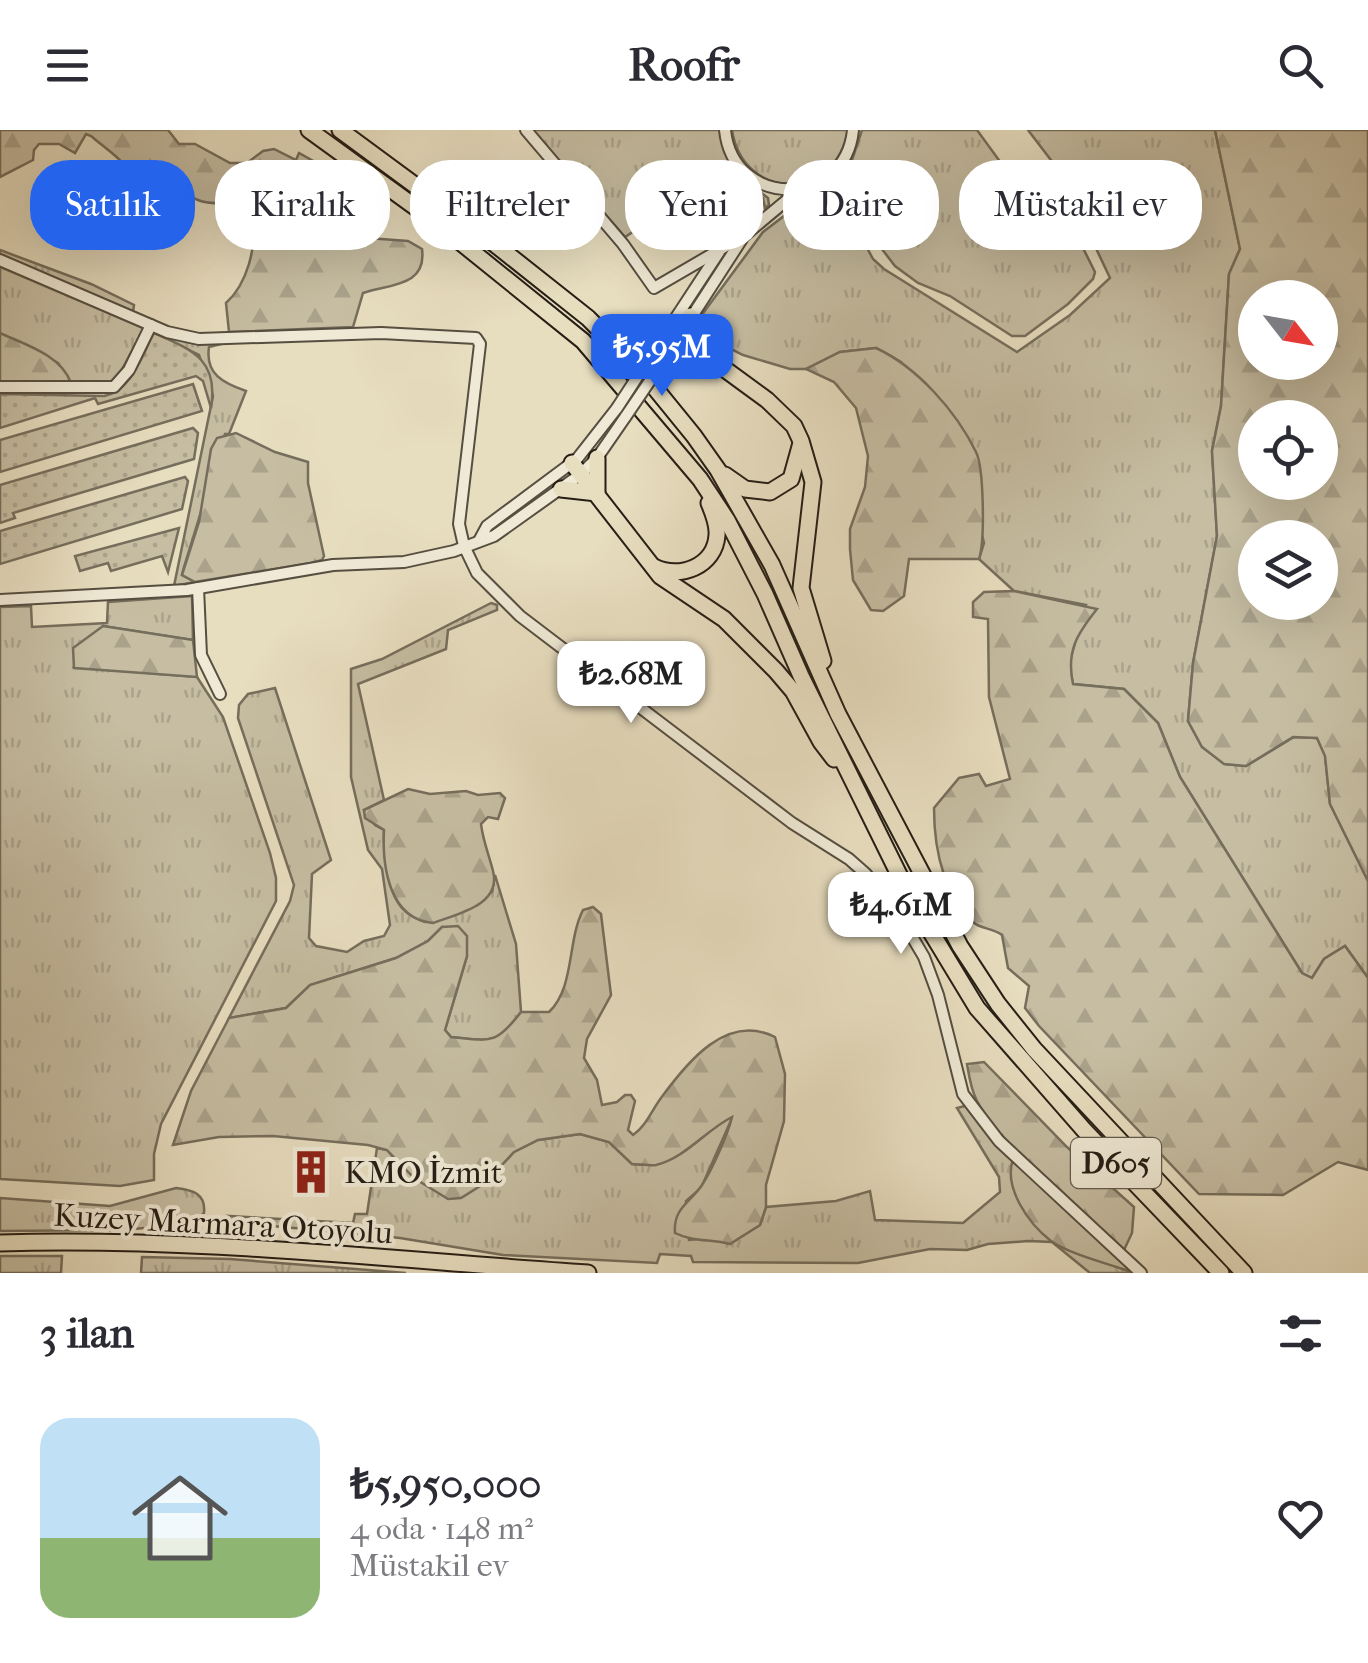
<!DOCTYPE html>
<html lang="tr">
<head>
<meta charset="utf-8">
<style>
	:root { --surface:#fff; --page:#f7f7f7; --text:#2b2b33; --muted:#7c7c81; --line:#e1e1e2; --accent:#2563eb }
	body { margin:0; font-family:"IM FELL French Canon",serif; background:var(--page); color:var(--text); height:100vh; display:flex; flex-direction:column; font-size:38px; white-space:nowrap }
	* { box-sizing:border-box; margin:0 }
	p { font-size:32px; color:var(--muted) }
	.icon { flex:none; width:55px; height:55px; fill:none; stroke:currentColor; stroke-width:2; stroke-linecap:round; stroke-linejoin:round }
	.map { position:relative; height:1143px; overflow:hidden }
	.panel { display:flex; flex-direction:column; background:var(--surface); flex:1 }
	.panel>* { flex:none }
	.top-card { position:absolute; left:30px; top:30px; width:1310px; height:90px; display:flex; gap:20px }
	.needle { width:65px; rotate:121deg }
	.controls { position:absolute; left:1238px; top:150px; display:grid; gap:20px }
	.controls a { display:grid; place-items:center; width:100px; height:100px; border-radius:50%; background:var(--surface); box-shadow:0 10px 40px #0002; font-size:50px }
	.price { position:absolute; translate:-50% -85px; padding:0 22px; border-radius:20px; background:#fff; color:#222; font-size:32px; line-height:65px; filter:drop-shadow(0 2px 5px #0008) }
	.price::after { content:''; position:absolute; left:50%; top:60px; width:30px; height:22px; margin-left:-15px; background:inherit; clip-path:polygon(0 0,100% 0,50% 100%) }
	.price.current { background:var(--accent); color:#fff }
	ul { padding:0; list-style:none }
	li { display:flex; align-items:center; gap:30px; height:250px; padding:0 40px }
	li+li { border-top:2px solid var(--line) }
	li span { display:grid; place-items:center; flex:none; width:280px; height:200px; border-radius:30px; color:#555 }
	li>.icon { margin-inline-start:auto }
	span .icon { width:120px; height:120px; fill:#fffc; stroke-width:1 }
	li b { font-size:42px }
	h2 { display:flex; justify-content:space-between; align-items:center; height:120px; padding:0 40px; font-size:42px }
	.pill { padding:0 35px; border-radius:40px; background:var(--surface); box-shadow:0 10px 40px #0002; font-size:35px; line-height:90px }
	.pill.current { background:var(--accent); color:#fff }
	header { display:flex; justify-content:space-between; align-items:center; height:130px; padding:0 40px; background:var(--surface); font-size:45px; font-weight:800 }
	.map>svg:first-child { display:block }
	.grass { fill:url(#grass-tufts); stroke:#766e5c; stroke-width:2.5 }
	.forest { fill:url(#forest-firs); stroke:#766e5c; stroke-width:2.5; fill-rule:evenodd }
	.garden { fill:url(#garden-dots); stroke:#766e5c; stroke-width:2.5 }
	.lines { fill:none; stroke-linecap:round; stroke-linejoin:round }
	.minor-casing { stroke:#564e40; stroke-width:14 }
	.highway-casing { stroke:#261e15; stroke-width:19 }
	.minor { stroke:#efe9d5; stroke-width:10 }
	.highway { stroke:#e7ddbf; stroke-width:15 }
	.minor-bridge-casing { stroke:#564e40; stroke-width:14; stroke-linecap:butt }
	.minor-bridge { stroke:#efe9d5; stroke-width:10 }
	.labels { text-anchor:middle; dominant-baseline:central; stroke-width:8; stroke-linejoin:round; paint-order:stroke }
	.shield { fill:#efe9d5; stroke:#625b4f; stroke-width:2.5 }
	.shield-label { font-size:30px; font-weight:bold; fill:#261e15 }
	.poi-label { font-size:32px; fill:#261e15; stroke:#efe9d5; text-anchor:start }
	.street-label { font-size:32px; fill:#261e15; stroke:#efe9d5 }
</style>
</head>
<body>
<header><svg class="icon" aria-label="menu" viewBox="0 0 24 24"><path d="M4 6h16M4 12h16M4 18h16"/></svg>Roofr<svg class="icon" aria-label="search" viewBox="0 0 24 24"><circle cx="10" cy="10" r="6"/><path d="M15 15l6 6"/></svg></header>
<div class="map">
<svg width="1368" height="1143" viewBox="0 0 1368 1143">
	<defs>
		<pattern id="grass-tufts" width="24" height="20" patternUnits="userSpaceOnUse" patternTransform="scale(2.5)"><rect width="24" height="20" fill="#c6bda2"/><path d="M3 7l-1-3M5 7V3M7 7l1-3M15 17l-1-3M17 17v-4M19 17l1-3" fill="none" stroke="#aaa28b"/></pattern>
		<pattern id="forest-firs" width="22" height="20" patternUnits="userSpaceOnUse" patternTransform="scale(2.5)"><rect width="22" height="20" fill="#c6bda2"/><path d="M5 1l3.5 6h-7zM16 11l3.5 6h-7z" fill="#aaa28b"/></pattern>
		<pattern id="garden-dots" width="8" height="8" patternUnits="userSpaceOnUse" patternTransform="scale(2.5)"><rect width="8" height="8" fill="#c6bda2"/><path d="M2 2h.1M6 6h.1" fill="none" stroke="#aaa28b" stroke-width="1.8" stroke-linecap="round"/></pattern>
	</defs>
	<rect width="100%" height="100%" fill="#e7ddbf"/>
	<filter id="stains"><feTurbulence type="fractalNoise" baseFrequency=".002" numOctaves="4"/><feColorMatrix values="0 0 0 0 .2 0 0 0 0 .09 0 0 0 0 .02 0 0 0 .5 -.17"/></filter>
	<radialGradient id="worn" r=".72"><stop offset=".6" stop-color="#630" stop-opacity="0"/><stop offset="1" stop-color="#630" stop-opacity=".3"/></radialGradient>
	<g class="grass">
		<path d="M532 0H720C724 31 744 50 768 68L769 75 765 78 763 68 748 59 728 38 625 107Z"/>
		<path d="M732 0H848C836 72 743 72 732 0Z"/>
		<path d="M862 0H977L1001 33 1018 48H1037L1046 44 1095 142 1093 149 1068 174 1025 206H1012L950 166 918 153 895 136 831 53 850 36Z"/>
		<path d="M1028 0H1215L1240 119 1229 144 1221 276 1212 321 1217 406 1193 533 1188 591 1202 617 1225 634 1246 636 1294 607 1317 608 1325 625 1330 674 1368 751V848L1345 816 1324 829 1312 848 1302 843 1180 647 1158 593 1124 559 1073 554 1069 534 1086 475 1014 461 979 429 984 413 952 284 901 232 876 218 840 222 806 239H790L743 225 702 204 701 186 763 102 817 61 824 60 852 90 873 129 884 139 1017 222 1070 185 1110 148 1060 42Z"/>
		<path d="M0 120 91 154 134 175 133 182 0 125Z"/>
		<path d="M0 137 144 198 118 247 112 252 71 253 58 233 0 203Z"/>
		<path d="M155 200 233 211 209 217C205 244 223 253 246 261L229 304H225L184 437 182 445 195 452 174 456 213 266 199 225 154 203Z"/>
		<path d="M192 466 193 510 103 496 74 537 197 547 223 587 270 723 276 748V771L161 994 154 1024V1050L120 1056 0 1049V477L31 476 32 497 107 493 108 472Z"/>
		<path d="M491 473 497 475V480L448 500 446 519 358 554 384 670 364 680 375 695 384 700C383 722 387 764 404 780 409 786 418 789 425 792L492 762 495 745 516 814 521 882C496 915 491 911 451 907L445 900 467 826 442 797 428 811 396 828 310 855 286 878 229 888 290 771 294 755 238 588 239 575 248 564 275 558 331 730 312 744 309 808 316 816 347 822 364 811 384 806 390 795 382 739 368 720 351 647V539L382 529Z"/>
		<path d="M965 976 1013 1029 1052 1112 1133 1143H1090L1052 1112 1028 1111 988 1114 967 1120 930 1119 858 1133 693 1132 691 1126 660 1124 657 1133 503 1125 400 1108 241 1093 231 1090 228 1086 353 1093 355 1084H367L377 1018 387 1020 401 1036 485 1053 514 1022 538 1010 580 1004 609 1012 632 1034C639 1034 650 1036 657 1034 686 1028 707 999 733 986L701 1058 686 1071 689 1110 710 1108 730 1114 760 1095 766 1077 836 1071 870 1061 875 1090 963 1093 1000 1062 999 1047 957 978Z"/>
		<path d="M176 1058C192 1060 206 1063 204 1083L192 1094 121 1100 0 1101V1068L110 1076Z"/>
		<path d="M0 1126H62L61 1143H0Z"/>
		<path d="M142 1127 230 1129 406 1143H141Z"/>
	</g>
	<g class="forest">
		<path d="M0 0H168L179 14H195L230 33H247L263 21 274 19 296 30 299 23 315 32 321 98 328 105 408 111 422 119C427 156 391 154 363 163L353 197 229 202 226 173C249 152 254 119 256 88 242 64 219 79 198 70 187 66 182 58 170 55L160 63 152 97V63L149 56 140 61 135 57C132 34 108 21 91 6L86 4 75 23 59 14H39L34 20 33 30 0 47Z"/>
		<path d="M1215 0H1368V751L1330 674 1325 626 1317 608 1293 607 1246 636 1224 634 1202 617 1188 591 1193 533 1217 406 1212 321 1221 276 1229 144 1240 119ZM1255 168H1320V232H1255ZM1255 288H1320V352H1255ZM1255 408H1320V472H1255Z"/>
		<path d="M0 203C26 215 61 225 71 253L0 252Z"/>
		<path d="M876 218C917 237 956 281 976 322 984 338 985 411 979 429H909L904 466 883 481 871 480 853 450 850 419V399L865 357 868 326 856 278 834 252 806 239 840 222Z"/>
		<path d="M236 303 275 322 308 332V353L324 426 322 430 311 433 195 452 182 445 199 392 211 319 217 308Z"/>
		<path d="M1014 461 1097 479C1077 504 1066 521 1073 554L1124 559 1158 593 1180 647 1302 843 1312 848 1324 829 1345 816 1368 848V1040L1338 1032 1283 1065 1199 1064 1039 896 1025 878 1029 856 1008 838 1002 805C993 798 980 799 973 792 942 761 934 719 934 678L959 648 979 644 986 656 1010 649 989 567 988 489 973 487V472L984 462Z"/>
		<path d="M103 496 193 510 197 547 74 538 73 518Z"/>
		<path d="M408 659 430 664 466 661 478 665 500 663 505 668 498 689 488 687 481 694C483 711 489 725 493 741 502 775 457 784 433 793 389 789 382 736 384 700L365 688 364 680Z"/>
		<path d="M593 777 601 784 611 865 587 909 584 928 597 950 602 975 617 972 625 965H631L635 971 628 1000 633 1005C646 996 652 980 661 968 688 931 727 883 775 907L785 944 784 991 766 1055V1077L760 1095 730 1114C711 1109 693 1112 675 1103 673 1078 690 1073 702 1055 712 1040 728 1004 732 987 706 1000 685 1028 656 1035 649 1036 639 1034 632 1034L609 1012 580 1004 538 1010 514 1022 485 1053 461 1068 448 1069 414 1048 387 1020 368 1015 273 1006 219 1007 173 1015 191 961 229 888 286 878 310 855 396 828 428 811 442 797 458 796 467 806V826L445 900 451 907C491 911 496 915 521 882H549C575 857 567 811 583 780Z"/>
		<path d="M984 932 1067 1017 1134 1077 1132 1103 1124 1120C1082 1082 1003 1019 977 971 971 960 969 946 967 934Z"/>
		<path d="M1013 1029 1132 1142C1109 1134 1069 1124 1051 1111 1029 1094 1003 1058 1013 1029Z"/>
	</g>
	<g class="garden">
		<path d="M154 203C192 220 219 229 211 278L203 251 196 246 98 274 95 268 0 298V264L104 266C131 262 142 225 154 203Z"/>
		<path d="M193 254 202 281 0 342V310Z"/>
		<path d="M193 298 198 303 194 329 13 383 15 388 0 393V355Z"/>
		<path d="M185 347 188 351 182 379 0 434V401Z"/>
		<path d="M179 398 168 442 162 426 111 441 108 433 80 441 75 426Z"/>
	</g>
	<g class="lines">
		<g class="minor-casing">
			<g id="minor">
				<path d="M526 0 623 114 654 158 745 105 799 60"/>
				<path d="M725 0C733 79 845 79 853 0"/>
				<path d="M0 130 167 202 199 209 381 203 476 208 480 214 459 394 464 416 477 443 520 486 792 693 849 729 866 744 901 788 924 827 938 865 963 964 999 1011 1141 1143"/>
				<path d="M656 218 719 122"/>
				<path d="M667 225 742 109"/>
				<path d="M0 257H114L129 240 151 195"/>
				<path d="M480 409 487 396 577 329 617 278"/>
				<path d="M198 458 201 525 220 564"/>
				<path d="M0 470 187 460 333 435 404 432 454 421 494 406 581 344 597 328 626 286"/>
			</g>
		</g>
		<g class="highway-casing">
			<g id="highway">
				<path d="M309 0 433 90 583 211 700 349 727 390 765 464 801 546 911 769 977 878 1084 1000 1221 1143"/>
				<path d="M340 0 496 115 588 188 646 247 694 306 718 340 772 435 838 584 960 816 998 874 1034 919 1244 1143"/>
				<path d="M690 186 703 221"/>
				<path d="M670 199 767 270 794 296 801 311 813 352 801 458 823 531"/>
				<path d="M669 222 701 224"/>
				<path d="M572 333 660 446 724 489 776 541 793 561 821 612 834 629"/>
				<path d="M725 345 745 359 770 362 791 349 801 313"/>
				<path d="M561 359 597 363V328"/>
				<path d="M654 437C680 450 715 436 717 405 718 394 713 383 709 373"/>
				<path d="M0 1113C196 1107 393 1130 588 1143"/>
			</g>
		</g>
		<use href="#minor" class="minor"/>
		<use href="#highway" class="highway"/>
		<g class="minor-bridge-casing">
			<g id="minor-bridge">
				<path d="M617 278 656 218"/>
				<path d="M626 286 664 230"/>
			</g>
		</g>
		<use href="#minor-bridge" class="minor-bridge"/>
	</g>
	<defs>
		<g id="building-bare" transform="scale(3.45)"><path d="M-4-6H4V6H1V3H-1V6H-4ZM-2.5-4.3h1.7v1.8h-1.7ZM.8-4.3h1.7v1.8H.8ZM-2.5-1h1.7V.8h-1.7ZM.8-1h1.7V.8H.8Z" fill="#8f2418" stroke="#efe9d5" stroke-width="2.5" paint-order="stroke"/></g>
	</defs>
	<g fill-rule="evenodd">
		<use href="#building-bare" x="311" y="1042"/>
	</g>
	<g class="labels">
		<rect class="shield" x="1071" y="1008" width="90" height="50" rx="8"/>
		<g class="shield-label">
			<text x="1116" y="1033">D605</text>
		</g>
		<g class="poi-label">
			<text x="344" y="1042">KMO İzmit</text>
		</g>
		<g class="street-label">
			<text transform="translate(223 1094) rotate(3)">Kuzey Marmara Otoyolu</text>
		</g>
	</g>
	<rect width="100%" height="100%" filter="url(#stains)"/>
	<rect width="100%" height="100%" fill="url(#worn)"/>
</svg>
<div class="controls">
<a><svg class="needle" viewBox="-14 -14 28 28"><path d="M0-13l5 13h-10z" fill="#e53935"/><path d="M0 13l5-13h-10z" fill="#7c7c81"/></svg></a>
<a><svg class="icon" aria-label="locate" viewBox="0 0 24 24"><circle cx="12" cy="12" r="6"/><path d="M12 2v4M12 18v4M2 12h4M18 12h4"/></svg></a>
<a><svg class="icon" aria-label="layers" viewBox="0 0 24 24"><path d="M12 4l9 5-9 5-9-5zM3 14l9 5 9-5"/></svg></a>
</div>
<b class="price current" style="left:662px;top:269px">₺5.95M</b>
<b class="price" style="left:631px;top:596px">₺2.68M</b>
<b class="price" style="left:901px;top:827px">₺4.61M</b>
<div class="top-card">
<a class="pill current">Satılık</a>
<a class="pill">Kiralık</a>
<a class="pill">Filtreler</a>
<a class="pill">Yeni</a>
<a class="pill">Daire</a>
<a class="pill">Müstakil ev</a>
</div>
</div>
<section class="panel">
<h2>3 ilan<svg class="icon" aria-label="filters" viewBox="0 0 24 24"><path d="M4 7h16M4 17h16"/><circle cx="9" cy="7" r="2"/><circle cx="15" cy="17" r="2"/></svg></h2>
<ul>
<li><span style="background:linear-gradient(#bfe0f5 60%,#8fb573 0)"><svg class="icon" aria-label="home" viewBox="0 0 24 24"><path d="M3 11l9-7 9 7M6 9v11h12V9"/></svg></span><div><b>₺5,950,000</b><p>4 oda · 148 m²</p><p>Müstakil ev</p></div><svg class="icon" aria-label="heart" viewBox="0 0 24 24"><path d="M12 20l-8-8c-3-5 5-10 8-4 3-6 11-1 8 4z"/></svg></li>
</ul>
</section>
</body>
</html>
